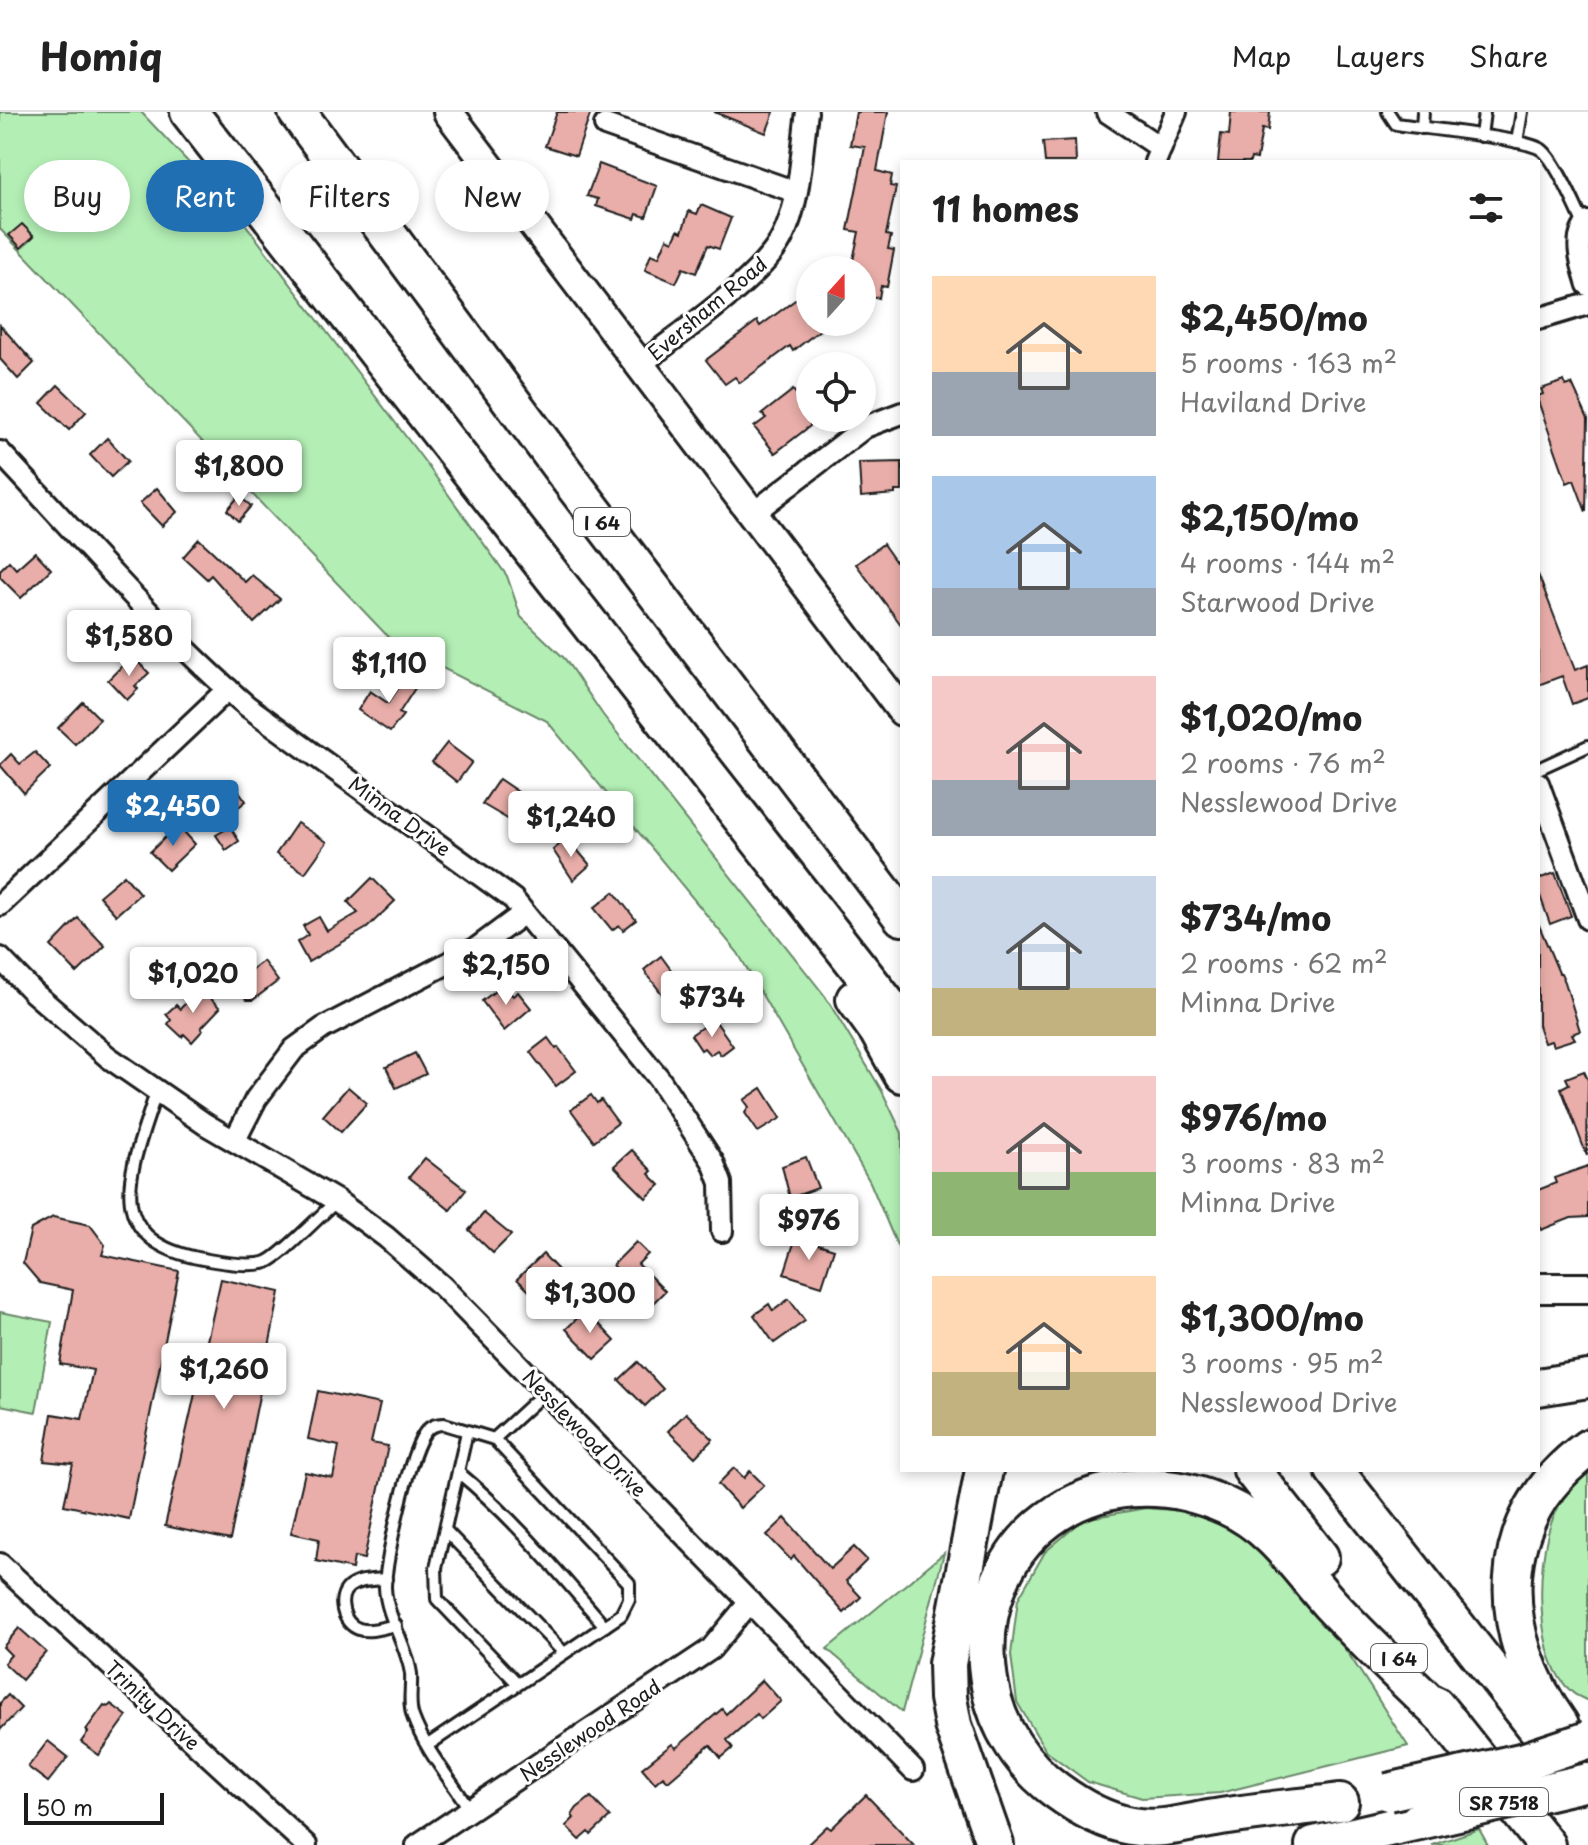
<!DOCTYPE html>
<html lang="en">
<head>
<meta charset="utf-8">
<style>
	:root { --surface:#fff; --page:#f2f2f2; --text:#222; --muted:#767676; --line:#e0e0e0; --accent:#1f6fb2 }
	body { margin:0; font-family:"Playpen Sans",sans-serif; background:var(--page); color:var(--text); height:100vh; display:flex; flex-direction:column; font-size:30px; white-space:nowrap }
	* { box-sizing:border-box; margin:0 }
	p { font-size:26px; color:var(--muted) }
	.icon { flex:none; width:44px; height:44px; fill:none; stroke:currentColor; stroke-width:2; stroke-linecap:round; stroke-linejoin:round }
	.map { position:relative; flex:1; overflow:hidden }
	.sheet { position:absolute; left:900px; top:48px; width:640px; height:1312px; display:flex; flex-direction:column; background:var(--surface); border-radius:0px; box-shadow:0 4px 12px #0003 }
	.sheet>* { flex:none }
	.hud { position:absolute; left:24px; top:48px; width:756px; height:72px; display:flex; gap:16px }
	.needle { width:52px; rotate:21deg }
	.fabs { position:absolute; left:796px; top:144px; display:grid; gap:16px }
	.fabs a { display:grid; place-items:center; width:80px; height:80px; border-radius:50%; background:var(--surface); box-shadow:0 4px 12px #0003; font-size:40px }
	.scale { position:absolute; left:24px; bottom:20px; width:140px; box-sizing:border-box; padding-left:8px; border:4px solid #1c1c1c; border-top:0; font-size:22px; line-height:28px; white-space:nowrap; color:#1c1c1c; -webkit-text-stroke:6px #fff; paint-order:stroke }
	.price { position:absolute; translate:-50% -68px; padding:0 18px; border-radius:8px; background:#fff; color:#222; font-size:26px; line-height:52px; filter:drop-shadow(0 2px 4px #0008) }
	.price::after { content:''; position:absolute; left:50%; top:48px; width:24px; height:18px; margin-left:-12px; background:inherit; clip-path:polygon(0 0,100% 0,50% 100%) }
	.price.active { background:var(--accent); color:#fff }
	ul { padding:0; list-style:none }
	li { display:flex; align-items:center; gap:24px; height:200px; padding:0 32px }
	li span { display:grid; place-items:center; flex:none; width:224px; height:160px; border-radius:0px; color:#555 }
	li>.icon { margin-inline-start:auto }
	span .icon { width:96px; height:96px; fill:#fffc; stroke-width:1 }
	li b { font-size:34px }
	h2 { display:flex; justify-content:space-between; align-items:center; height:96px; padding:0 32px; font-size:34px }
	.chip { padding:0 28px; border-radius:36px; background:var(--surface); box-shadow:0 4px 12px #0003; font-size:28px; line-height:72px }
	.chip.active { background:var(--accent); color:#fff }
	header { display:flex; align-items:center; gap:48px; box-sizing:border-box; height:112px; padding:0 40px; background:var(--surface); border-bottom:2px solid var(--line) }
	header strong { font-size:38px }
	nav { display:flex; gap:44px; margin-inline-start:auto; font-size:28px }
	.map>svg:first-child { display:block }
	.green { fill:#b3efb5; stroke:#688668; stroke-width:2 }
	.building { fill:#e9aea9; stroke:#1c1c1c; stroke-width:2 }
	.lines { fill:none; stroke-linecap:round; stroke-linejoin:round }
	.lane-casing { stroke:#1c1c1c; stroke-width:16 }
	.street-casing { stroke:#1c1c1c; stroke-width:26 }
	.secondary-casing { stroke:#1c1c1c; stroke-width:34 }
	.highway-casing { stroke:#1c1c1c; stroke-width:42 }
	.lane { stroke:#fff; stroke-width:10 }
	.street { stroke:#fff; stroke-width:20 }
	.secondary { stroke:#fff; stroke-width:28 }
	.highway { stroke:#fff; stroke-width:36 }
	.highway-bridge-casing { stroke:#1c1c1c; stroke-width:42; stroke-linecap:butt }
	.highway-bridge { stroke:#fff; stroke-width:36 }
	.labels { text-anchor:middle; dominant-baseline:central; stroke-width:6; stroke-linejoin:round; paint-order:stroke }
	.shield { fill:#fff; stroke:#606060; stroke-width:2 }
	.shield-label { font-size:18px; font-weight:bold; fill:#1c1c1c }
	.street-label { font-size:20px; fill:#1c1c1c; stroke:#fff }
</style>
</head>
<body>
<header>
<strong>Homiq</strong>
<nav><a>Map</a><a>Layers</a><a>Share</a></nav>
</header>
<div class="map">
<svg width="1588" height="1733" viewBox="0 0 1588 1733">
	<rect width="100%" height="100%" fill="#fff"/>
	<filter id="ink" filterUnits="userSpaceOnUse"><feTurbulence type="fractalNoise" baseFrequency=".0125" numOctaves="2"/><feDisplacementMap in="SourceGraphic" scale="16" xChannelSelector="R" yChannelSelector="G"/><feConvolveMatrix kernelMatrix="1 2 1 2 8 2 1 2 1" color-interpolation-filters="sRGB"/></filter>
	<g filter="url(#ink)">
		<g class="green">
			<path d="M0 0H141L240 105 425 350 507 464 521 505 565 547 603 603 825 884 882 979 902 1021V1145L870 1070 738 841 547 609 395 532 0 117Z"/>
			<path d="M0 1200 52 1210 36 1300 0 1293Z"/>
			<path d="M1588 1352V1589C1583 1586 1576 1584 1572 1580 1534 1550 1536 1450 1552 1409 1561 1386 1573 1370 1588 1352Z"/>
			<path d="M1146 1396C1163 1398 1184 1397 1201 1403 1292 1435 1357 1557 1408 1634L1220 1681 1142 1686 1088 1670 1046 1639 1017 1590 1011 1543 1018 1487 1045 1440 1084 1407Z"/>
			<path d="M944 1441 902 1600 827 1537Z"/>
			<path d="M1479 1717 1488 1733H1432Z"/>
		</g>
		<g class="building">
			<path d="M557 0H591L576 44 545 34Z"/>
			<path d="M714 0H774L766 21Z"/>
			<path d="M856 0H888L877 59 892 63 890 74 896 75 886 123 891 124 888 137 894 138 887 175 881 174 879 186 862 182V158H851L859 120 848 118 865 35 850 33Z"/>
			<path d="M1231 0H1270L1268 18 1262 17 1257 47 1251 46 1250 50H1218L1221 22 1229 23Z"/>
			<path d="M1075 28 1076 50H1045L1043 30Z"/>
			<path d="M599 52 657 74 646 105 637 102 635 107 596 94 598 87 587 84Z"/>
			<path d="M701 93 731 106 719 137 708 133 696 161 683 156 676 171 645 158 651 142 659 145 667 126 673 129 678 118 682 120 689 99 697 102Z"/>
			<path d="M22 112 34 124 21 136 9 123Z"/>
			<path d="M810 177V210H830L793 239 790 234 740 271 735 265 725 272 706 248 757 209 760 214Z"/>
			<path d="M0 213 34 251 18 267 0 247Z"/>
			<path d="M1564 269 1566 274 1572 272 1588 307 1586 400 1574 368 1567 371 1538 289V284L1543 282 1541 277Z"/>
			<path d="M58 273 86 300 69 318 41 291Z"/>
			<path d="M810 273V314L775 341 754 315 766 306 762 302 793 278 797 283Z"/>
			<path d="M107 326 128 349 111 365 90 343Z"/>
			<path d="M902 350V379H895V382L861 385 859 351Z"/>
			<path d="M157 376 177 400 162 414 140 391Z"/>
			<path d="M239 384 251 394 238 409 227 398Z"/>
			<path d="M199 427 245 470 252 463 280 487 254 511 211 463 207 467 183 445Z"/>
			<path d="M883 432 902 459V514L856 452Z"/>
			<path d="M35 440 51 457 21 486 0 465V458L9 449 16 457Z"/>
			<path d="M1538 462 1575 558 1588 553V586L1572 592 1562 564 1538 573Z"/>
			<path d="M132 544 149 561 135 574 138 577 127 588 108 568Z"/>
			<path d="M408 562 419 570 399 601 403 603 390 620 358 598 370 579 388 591Z"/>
			<path d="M83 590 100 607 75 632 58 616Z"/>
			<path d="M447 631 472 650 457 670 432 650Z"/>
			<path d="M35 640 50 656 24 681 0 653 11 642 20 652Z"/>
			<path d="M499 667 527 686 511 709 482 692Z"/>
			<path d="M231 668 246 689 221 709 205 688Z"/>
			<path d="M297 711 327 730 305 761 276 742Z"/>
			<path d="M178 713 195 732 168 758 150 740Z"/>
			<path d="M230 715 239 729 226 738 216 723Z"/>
			<path d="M567 726 590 753 573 768 553 738Z"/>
			<path d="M1555 761 1571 804 1550 812 1538 778V767Z"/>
			<path d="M124 763 140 782 116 803 99 784Z"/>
			<path d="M372 766 395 789 367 816 308 850 297 830 308 823 303 814 319 805 327 819 358 801 348 790Z"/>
			<path d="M614 780 636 808 623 818 619 813 612 818 594 796Z"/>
			<path d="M78 806 105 834 77 861 51 834Z"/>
			<path d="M1538 811 1559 861H1561L1565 870 1580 919 1572 922 1575 927 1553 934 1551 929 1544 931 1538 913Z"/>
			<path d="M661 844 682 873 665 886 644 858Z"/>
			<path d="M263 849 278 869 253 888H247L234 871Z"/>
			<path d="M503 873 513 884 518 880 531 896 504 919 482 889Z"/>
			<path d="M200 876 220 896 201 916 203 918 192 930 184 922 182 925 168 912 171 908 166 902 176 893 180 897Z"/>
			<path d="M714 907 733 934 721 943 717 938 710 943 704 936 701 938 691 923Z"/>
			<path d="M548 926 556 937 558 935 576 959 556 974 530 940Z"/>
			<path d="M415 941 426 962 396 976 386 955Z"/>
			<path d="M1584 959 1588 968 1587 1044 1561 976 1569 972 1566 966Z"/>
			<path d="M348 975 367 991 341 1020 323 1004Z"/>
			<path d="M762 976 781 1006 758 1020 745 1001 749 995 744 988Z"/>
			<path d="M591 983 597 991 601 988 618 1011 594 1029 571 998Z"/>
			<path d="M632 1038 652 1059 649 1062 660 1073 646 1086 614 1054Z"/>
			<path d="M806 1045 818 1076 790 1086 782 1054Z"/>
			<path d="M425 1046 466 1078 450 1098 409 1065Z"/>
			<path d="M1588 1054V1105L1571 1106 1541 1118 1538 1109V1078L1556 1071 1554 1066Z"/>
			<path d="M484 1101 511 1123 493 1141 469 1118Z"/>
			<path d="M53 1105 90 1113 105 1133 102 1143 179 1159 129 1407 64 1393 73 1352 44 1349 52 1302 82 1307 93 1258 60 1252 73 1178 40 1171 23 1151 31 1117Z"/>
			<path d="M796 1125 834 1137 822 1174 784 1162Z"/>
			<path d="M636 1130 648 1142 638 1152 665 1179 652 1192 613 1153Z"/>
			<path d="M543 1142 559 1159 552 1166 562 1176 544 1194 517 1167Z"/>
			<path d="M221 1167 280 1180 230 1428 165 1414Z"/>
			<path d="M789 1187 805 1209 774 1231 754 1203 769 1192 773 1199Z"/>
			<path d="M586 1198 615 1229 595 1247 566 1217Z"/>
			<path d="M638 1250 663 1277 645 1294 619 1268Z"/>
			<path d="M318 1279 380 1292 371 1331 388 1334 364 1447 354 1445 352 1457 316 1449 319 1427 291 1421 305 1360 333 1366 339 1334 308 1327Z"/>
			<path d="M686 1301 713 1327 695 1345 668 1319Z"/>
			<path d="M734 1356 744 1366 750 1359 764 1373 740 1396 718 1372Z"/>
			<path d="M785 1406 830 1457 854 1435 867 1448 846 1469 861 1485 844 1501 794 1444 791 1448 767 1423Z"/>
			<path d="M19 1516 46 1540 22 1568 4 1551 11 1543 3 1535Z"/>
			<path d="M762 1568 781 1589 761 1607 757 1602 727 1628 733 1636 721 1646 710 1633 668 1669 663 1664 655 1671 642 1656 672 1632 676 1636 722 1597 726 1602Z"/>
			<path d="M8 1583 21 1596 0 1618V1591Z"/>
			<path d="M111 1592 127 1604 99 1643 81 1630 88 1620 86 1618 104 1593 108 1595Z"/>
			<path d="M48 1629 68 1645 48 1670 28 1655Z"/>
			<path d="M866 1683 914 1733H807L827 1714 831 1717Z"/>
			<path d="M591 1685 610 1705 591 1723 589 1720 580 1728 566 1714 574 1706 572 1703 577 1696Z"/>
		</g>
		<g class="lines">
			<g class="lane-casing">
				<g id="lane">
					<path d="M1388 0 1396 12C1421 16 1526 26 1542 38 1556 49 1576 95 1584 113"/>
					<path d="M1422 16 1423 0"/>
					<path d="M1481 24 1484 0"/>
					<path d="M1517 30 1522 0"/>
					<path d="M1538 657 1588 634"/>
					<path d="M156 980C136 1047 95 1122 193 1145 212 1149 249 1156 267 1150 282 1144 321 1102 337 1089"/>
					<path d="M467 1320 436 1456 437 1487 518 1572"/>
					<path d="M458 1360C513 1405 558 1460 605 1514"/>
					<path d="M445 1418 564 1541"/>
					<path d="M386 1467C375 1468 359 1467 349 1475 336 1486 343 1512 359 1517 369 1521 385 1515 396 1513"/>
					<path d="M428 1633 621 1503 629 1487V1471L494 1327"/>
					<path d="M470 1698C451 1668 425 1638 413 1605 408 1592 412 1576 411 1562 407 1532 386 1505 385 1475 385 1449 410 1335 427 1318 432 1313 438 1312 444 1312L494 1327 545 1280"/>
				</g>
			</g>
			<g class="street-casing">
				<g id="street">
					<path d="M1107 0 1161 36"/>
					<path d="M605 13 796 80"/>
					<path d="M1155 50 1176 0"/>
					<path d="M1588 110C1572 126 1582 154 1588 173"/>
					<path d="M1538 207 1588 192"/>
					<path d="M640 253C678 222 761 167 782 126 801 89 801 41 807 0"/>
					<path d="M0 340C81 426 158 517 247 594L513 787 658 965 713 1050 721 1071 722 1119"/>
					<path d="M752 402 865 315 902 301"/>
					<path d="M1538 671 1588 807"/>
					<path d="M0 793 228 577"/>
					<path d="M0 846 34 881 108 945 205 1012 337 1089 386 1125 442 1174 913 1658"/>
					<path d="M235 1028 256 987 294 937 323 916 477 836 524 801"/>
					<path d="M0 1452 306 1733"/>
					<path d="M417 1733 711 1537 750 1490"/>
				</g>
			</g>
			<g class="secondary-casing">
				<g id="secondary">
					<path d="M448 0 902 599"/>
					<path d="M1538 1176H1588"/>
				</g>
			</g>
			<g class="highway-casing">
				<g id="highway">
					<path d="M189 0 902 911"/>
					<path d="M297 0 570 368 902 805"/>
					<path d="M855 887 878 919 902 962"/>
					<path d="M1538 1275 1588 1267"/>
					<path d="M984 1358 947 1552 948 1586 953 1613 995 1733"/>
					<path d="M1252 1358 1320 1445"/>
					<path d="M1334 1358 1572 1661"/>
					<path d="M1435 1593 1546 1733"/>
					<path d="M1560 1613C1495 1522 1490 1407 1588 1336"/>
					<path d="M1340 1690C1297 1696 1252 1699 1209 1707 1182 1712 1158 1719 1131 1714 1103 1709 1079 1695 1056 1678 1022 1653 997 1615 990 1574 963 1429 1095 1334 1226 1394 1273 1415 1297 1455 1330 1492 1368 1533 1410 1572 1450 1611"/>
					<path d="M1314 1733 1419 1709"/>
				</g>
			</g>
			<use href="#lane" class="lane"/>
			<use href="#street" class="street"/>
			<use href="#secondary" class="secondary"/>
			<use href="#highway" class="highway"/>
			<g class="highway-bridge-casing">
				<g id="highway-bridge">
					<path d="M1388 1680 1525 1649 1588 1628"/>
					<path d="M1419 1709 1588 1670"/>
				</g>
			</g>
			<use href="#highway-bridge" class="highway-bridge"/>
		</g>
	</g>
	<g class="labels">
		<g class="shield">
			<rect x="574" y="396" width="56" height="28" rx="6"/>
			<rect x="1371" y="1532" width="56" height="28" rx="6"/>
			<rect x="1460" y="1676" width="88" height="28" rx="6"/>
		</g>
		<g class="shield-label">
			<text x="602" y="410">I 64</text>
			<text x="1399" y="1546">I 64</text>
			<text x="1504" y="1690">SR 7518</text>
		</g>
		<g class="street-label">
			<text transform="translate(707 196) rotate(-40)">Eversham Road</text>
			<text transform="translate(400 704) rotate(36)">Minna Drive</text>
			<text transform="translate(585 1321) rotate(46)">Nesslewood Drive</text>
			<text transform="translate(153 1593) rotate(43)">Trinity Drive</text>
			<text transform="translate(590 1618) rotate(-34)">Nesslewood Road</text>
		</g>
	</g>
</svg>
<div class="fabs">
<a><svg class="needle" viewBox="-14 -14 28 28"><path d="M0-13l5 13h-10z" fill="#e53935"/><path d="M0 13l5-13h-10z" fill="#767676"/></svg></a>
<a><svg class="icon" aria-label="locate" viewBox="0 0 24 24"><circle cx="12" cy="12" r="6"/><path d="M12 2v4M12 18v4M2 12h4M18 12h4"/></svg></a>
</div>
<div class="scale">50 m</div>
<b class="price" style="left:239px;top:396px">$1,800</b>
<b class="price" style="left:129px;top:566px">$1,580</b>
<b class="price" style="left:389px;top:593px">$1,110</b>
<b class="price active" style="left:173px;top:736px">$2,450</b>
<b class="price" style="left:571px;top:747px">$1,240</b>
<b class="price" style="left:506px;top:895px">$2,150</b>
<b class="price" style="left:193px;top:903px">$1,020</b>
<b class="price" style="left:712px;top:927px">$734</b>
<b class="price" style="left:809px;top:1150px">$976</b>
<b class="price" style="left:590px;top:1223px">$1,300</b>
<b class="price" style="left:224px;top:1299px">$1,260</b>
<div class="hud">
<a class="chip">Buy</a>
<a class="chip active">Rent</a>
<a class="chip">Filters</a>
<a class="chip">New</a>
</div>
<section class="sheet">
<h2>11 homes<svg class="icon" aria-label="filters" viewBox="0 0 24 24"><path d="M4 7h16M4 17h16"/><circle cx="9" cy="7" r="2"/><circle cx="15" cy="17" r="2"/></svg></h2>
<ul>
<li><span style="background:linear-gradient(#ffd9b3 60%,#9aa5b1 0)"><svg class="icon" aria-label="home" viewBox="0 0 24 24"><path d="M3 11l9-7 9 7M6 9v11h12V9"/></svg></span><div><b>$2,450/mo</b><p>5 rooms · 163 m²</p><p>Haviland Drive</p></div></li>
<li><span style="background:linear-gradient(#a9c7e8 70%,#9aa5b1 0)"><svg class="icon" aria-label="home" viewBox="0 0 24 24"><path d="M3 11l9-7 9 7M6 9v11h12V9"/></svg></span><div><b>$2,150/mo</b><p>4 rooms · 144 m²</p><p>Starwood Drive</p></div></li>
<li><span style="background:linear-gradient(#f6c9c9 65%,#9aa5b1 0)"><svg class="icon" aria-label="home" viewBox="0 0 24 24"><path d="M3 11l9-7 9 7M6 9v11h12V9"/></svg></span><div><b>$1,020/mo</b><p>2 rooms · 76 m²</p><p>Nesslewood Drive</p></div></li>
<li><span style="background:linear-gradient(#c9d6e8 70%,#c2b280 0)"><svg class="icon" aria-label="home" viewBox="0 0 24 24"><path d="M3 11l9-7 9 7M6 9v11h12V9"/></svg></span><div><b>$734/mo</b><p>2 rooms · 62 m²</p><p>Minna Drive</p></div></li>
<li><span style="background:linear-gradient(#f6c9c9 60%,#8fb573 0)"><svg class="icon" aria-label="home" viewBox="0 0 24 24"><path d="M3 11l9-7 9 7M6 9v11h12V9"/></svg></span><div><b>$976/mo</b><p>3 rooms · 83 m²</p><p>Minna Drive</p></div></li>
<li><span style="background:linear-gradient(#ffd9b3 60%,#c2b280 0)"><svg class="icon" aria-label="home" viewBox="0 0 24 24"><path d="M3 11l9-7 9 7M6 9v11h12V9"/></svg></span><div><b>$1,300/mo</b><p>3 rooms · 95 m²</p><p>Nesslewood Drive</p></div></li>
</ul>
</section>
</div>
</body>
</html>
